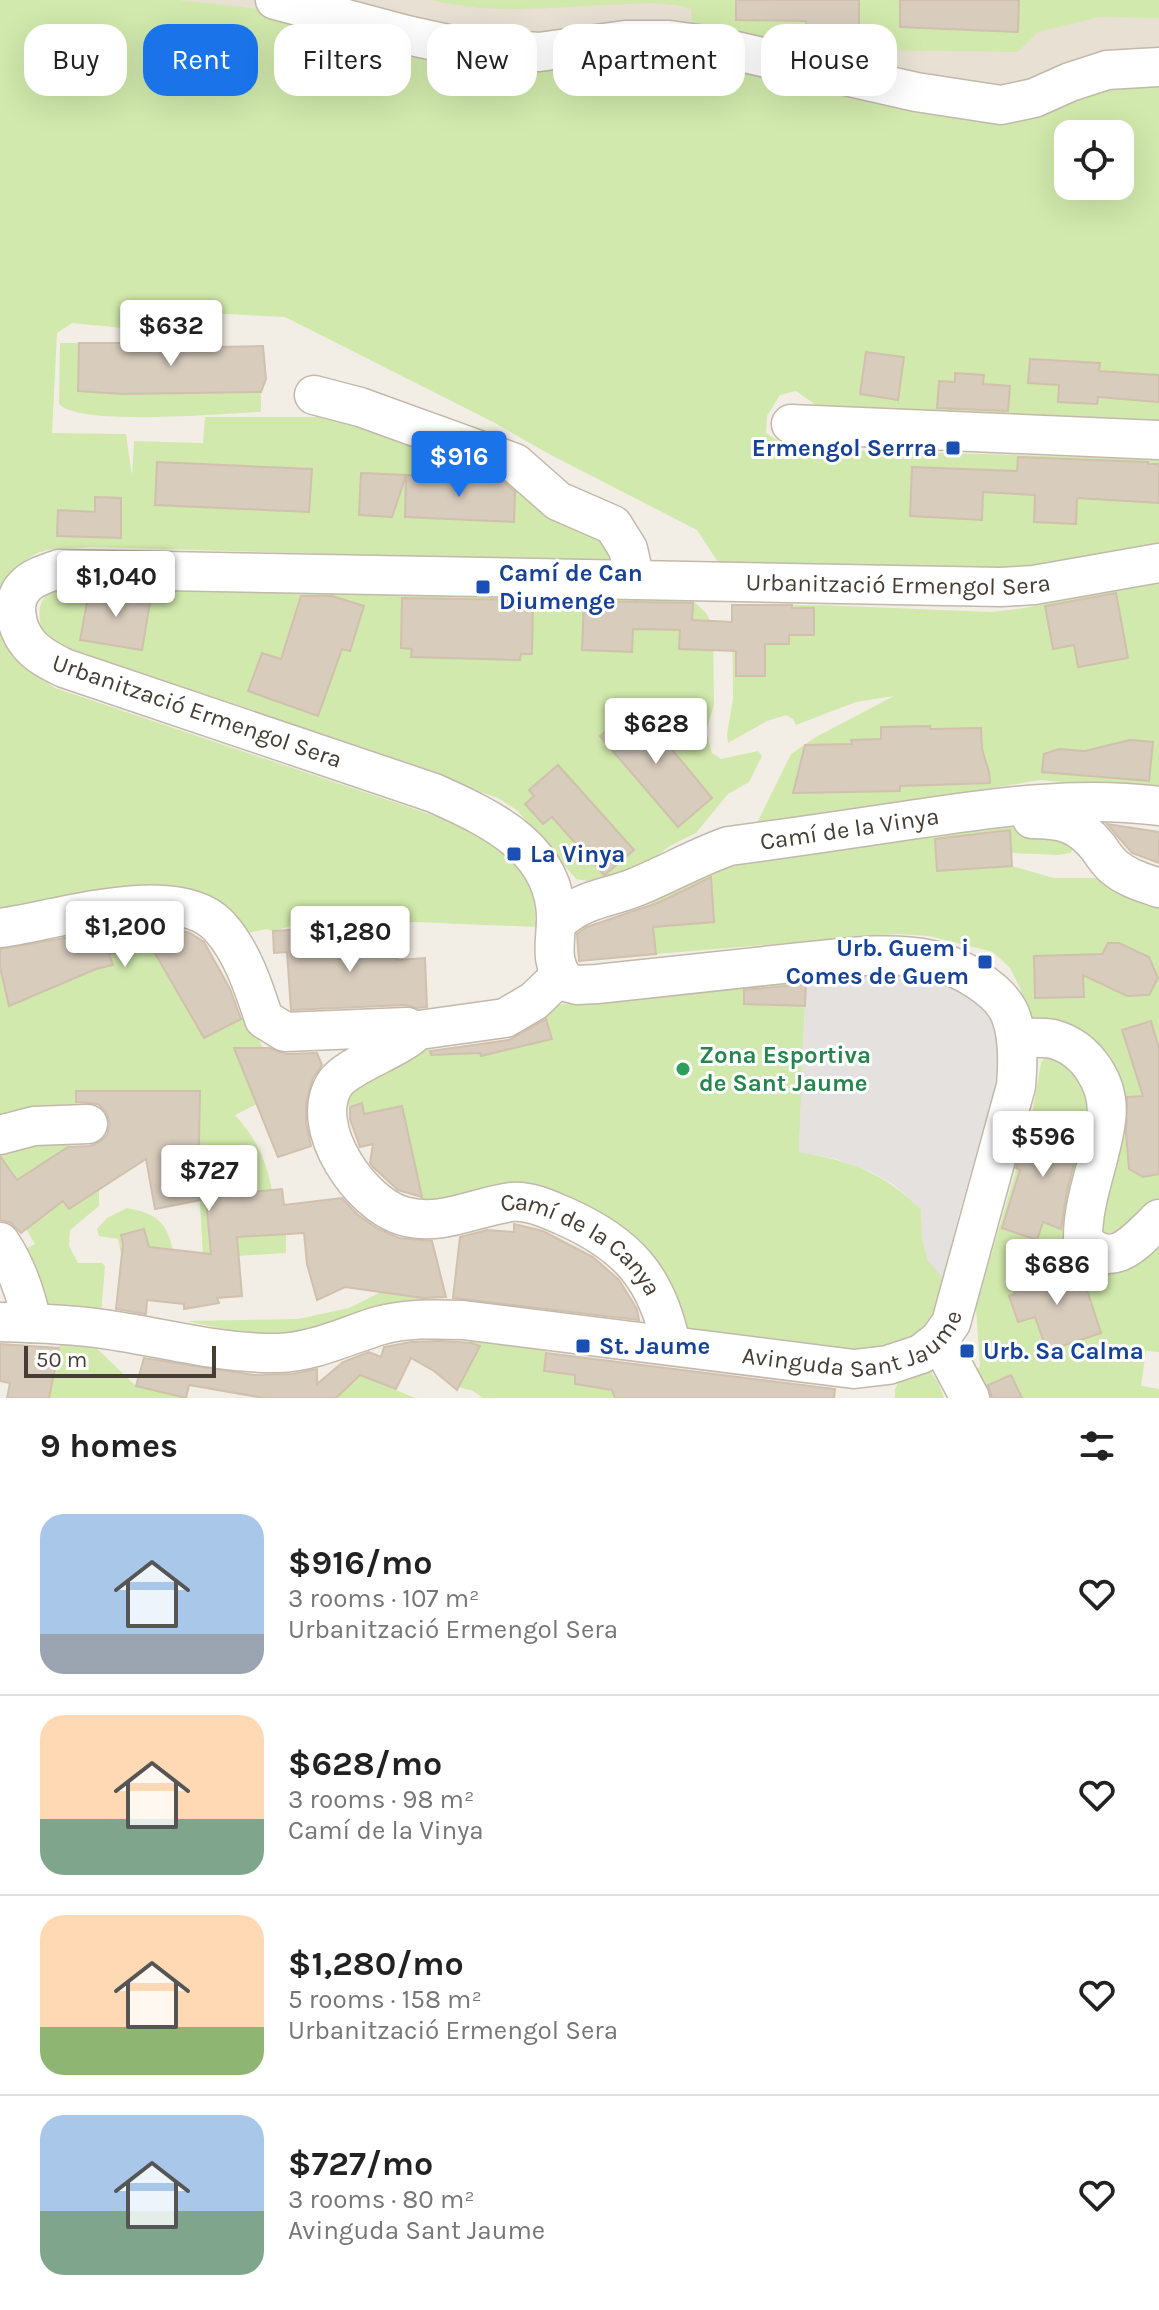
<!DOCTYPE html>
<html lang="en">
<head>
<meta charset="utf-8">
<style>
	:root { --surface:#fff; --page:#f6f6f6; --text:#222; --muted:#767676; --line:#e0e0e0; --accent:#1a73e8 }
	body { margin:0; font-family:Karla,sans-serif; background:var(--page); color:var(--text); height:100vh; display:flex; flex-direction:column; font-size:30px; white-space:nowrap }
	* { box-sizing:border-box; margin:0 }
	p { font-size:26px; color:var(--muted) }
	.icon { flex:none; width:44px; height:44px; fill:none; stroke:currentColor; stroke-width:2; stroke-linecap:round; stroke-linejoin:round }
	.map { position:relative; height:1398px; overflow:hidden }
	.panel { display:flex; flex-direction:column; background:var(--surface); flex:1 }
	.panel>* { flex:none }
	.top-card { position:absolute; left:24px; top:24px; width:1112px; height:72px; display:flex; gap:16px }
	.fabs { position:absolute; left:1054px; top:120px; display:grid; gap:16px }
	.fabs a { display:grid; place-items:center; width:80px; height:80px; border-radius:16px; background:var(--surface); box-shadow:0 8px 32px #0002; font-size:40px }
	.scale { position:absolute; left:24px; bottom:20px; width:192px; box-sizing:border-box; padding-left:8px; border:4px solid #463e35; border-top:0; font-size:22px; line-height:28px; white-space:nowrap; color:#463e35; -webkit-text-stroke:6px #fff; paint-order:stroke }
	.price { position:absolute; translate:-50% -68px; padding:0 18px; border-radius:8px; background:#fff; color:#222; font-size:26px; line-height:52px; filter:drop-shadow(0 2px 4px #0008) }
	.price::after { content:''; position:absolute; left:50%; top:48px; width:24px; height:18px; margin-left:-12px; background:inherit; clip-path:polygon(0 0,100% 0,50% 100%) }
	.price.active { background:var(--accent); color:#fff }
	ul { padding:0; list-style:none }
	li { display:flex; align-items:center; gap:24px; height:200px; padding:0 40px }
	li+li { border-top:2px solid var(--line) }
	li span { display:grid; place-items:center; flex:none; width:224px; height:160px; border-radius:24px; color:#555 }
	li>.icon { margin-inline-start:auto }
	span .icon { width:96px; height:96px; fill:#fffc; stroke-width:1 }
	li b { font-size:34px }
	h2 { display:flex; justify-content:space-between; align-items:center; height:96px; padding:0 40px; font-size:34px }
	.chip { padding:0 28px; border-radius:24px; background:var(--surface); box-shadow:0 8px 32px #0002; font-size:28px; line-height:72px }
	.chip.active { background:var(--accent); color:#fff }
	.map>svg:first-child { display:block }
	.residential { fill:#e7e0d3 }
	.green { fill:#d1e9ac; fill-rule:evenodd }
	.parking { fill:#e4e1de }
	.building { fill:#d8ccbd; stroke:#d0c0ad; stroke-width:2 }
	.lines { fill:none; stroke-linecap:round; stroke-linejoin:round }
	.minor-casing { stroke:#c2b8ab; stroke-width:41 }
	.minor { stroke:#fff; stroke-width:38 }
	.transit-dot { fill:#1a4fb4; stroke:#fff; stroke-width:3 }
	.leisure-dot { fill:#2e9e5b; stroke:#fff; stroke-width:3 }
	.labels { text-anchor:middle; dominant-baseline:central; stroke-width:6; stroke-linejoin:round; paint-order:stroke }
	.transit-label { font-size:24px; font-weight:bold; fill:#164399; stroke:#fff; text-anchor:start }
	.street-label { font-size:24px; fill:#463e35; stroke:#fff }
	.leisure-label { font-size:24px; font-weight:bold; fill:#27864d; stroke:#fff; text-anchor:start }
</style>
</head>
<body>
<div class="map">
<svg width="1159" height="1398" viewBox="0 0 1159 1398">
	<rect width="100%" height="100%" fill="#f3eee5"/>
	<path class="residential" d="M180 0H1159V78L1042 111Z"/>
	<g class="green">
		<path d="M0 0H180L638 52 853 89 1103 85 1159 78V425L833 410 816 405 796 391 780 395 767 416 766 433 783 444 806 449 1159 459V545L1010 570 718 562 697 530 549 454 495 423 285 317 207 313 133 329 72 323 57 333 52 433 126 434 132 476 134 441 203 443 205 417H336L438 431V458L511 476 631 563 93 547C46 550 34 543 5 585L33 672 55 688 447 820C479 834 518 853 531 888 535 900 535 915 536 927L321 918 273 931 267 929 247 933 236 923H0ZM1068 134H1120V186H1068Z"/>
		<path d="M431 0H1159V18L1099 17 1038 32 1018 52 876 50 829 38 802 44 692 24 691 9C664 0 633 4 605 5 547 8 487 14 431 0Z"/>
		<path d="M60 343H79V391L123 395 261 392V412C224 413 80 427 59 404Z"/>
		<path d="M1159 581V791L1040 780 755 827 791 754 816 737 894 696 856 702 796 725 793 719 786 715 767 721 728 743 727 734 733 699 732 605H820L991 612 1019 609Z"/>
		<path d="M66 584 688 596 706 613 713 626 714 705 706 731 712 753 721 759 758 751 762 756 749 782 728 794 696 833 668 847 646 865 587 881 576 879 518 811 498 798 238 705 60 649 42 632C36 606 40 593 66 584Z"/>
		<path d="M995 822 1039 825 1073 846 1071 853 1058 855 1012 853V866L1054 878H1112L1159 904V1198L1123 1233 1113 1236 1105 1233 1097 1223 1107 1056C1082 1023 1068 1023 1028 1023L1021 990 1010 968 993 952 929 936 898 934 656 954 650 892 722 862Z"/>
		<path d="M152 948 204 1038 246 1016 263 1048 257 1104 235 1115C256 1138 266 1160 272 1190L226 1194 228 1220 236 1226 259 1224 261 1236 286 1234V1253L203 1258 200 1201 211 1198 200 1145V1091H77L76 1113 0 1122V968L10 1006 96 969 109 954Z"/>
		<path d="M806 976 799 1152C854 1162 880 1171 921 1209L923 1244 950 1282 923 1337 882 1352 844 1353 681 1331 595 1227 424 1208 402 1107 364 1114 361 1103 331 1111 344 1085 430 1040 431 1055 480 1053 482 1056 552 1039 544 1012 562 1004Z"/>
		<path d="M1046 1056H1060L1092 1091 1069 1239 1159 1238V1352L1146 1351 1141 1386 1159 1389V1398H987L973 1370 980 1367 976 1307 1032 1115 1041 1063Z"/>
		<path d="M90 1132 39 1166 69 1209 99 1190V1206L70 1230 69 1246 78 1263H102L105 1266 101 1314 42 1312 18 1253 35 1244 26 1229 42 1216 0 1154V1150Z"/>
		<path d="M127 1208C157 1214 166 1221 173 1250L122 1259 118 1239 99 1236 97 1229 107 1218Z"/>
		<path d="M381 1292 440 1300 403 1302 293 1335H250L187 1321 298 1319 349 1308Z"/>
		<path d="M453 1336 547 1346 544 1371 575 1375 612 1390 615 1398H483L473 1391 458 1387 479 1346Z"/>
		<path d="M61 1340 90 1342 136 1386 190 1398H49Z"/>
		<path d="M928 1368 938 1382 944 1398H895V1389L904 1371Z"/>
		<path d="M360 1375 415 1398H336Z"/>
	</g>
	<path class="parking" d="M876 972 936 975 996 1014 1003 1059 958 1217 954 1235 957 1245 950 1282 941 1276 928 1261 923 1244 921 1209 894 1185 872 1172 836 1159 799 1152 806 976Z"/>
	<g class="building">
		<path d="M736 0H859V26H806V21L736 20Z"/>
		<path d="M900 0H1019L1018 32 900 27Z"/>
		<path d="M190 334H214V347L263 346 266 379 261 392 123 394 78 391 79 343H190Z"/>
		<path d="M866 352 904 357 898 400 860 394Z"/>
		<path d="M1030 359 1100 363 1099 371 1159 375V402L1098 397 1097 404 1058 402 1059 385 1028 383Z"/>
		<path d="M955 373 984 375 983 384 1010 386 1008 411 937 408 939 381 955 382Z"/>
		<path d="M1018 457 1148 462V464H1159V503L1077 498 1076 524 1034 522 1035 495 983 492 982 520 910 516 912 467 1017 471Z"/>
		<path d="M157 462 312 469 309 512 155 505Z"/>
		<path d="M361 473 406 475 392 517 359 515Z"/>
		<path d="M406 475 494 479 504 482 515 492 514 522 405 517Z"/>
		<path d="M95 497 121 498V538L57 536 58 510 95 512Z"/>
		<path d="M89 592H128L151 596 142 650 80 640Z"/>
		<path d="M1116 593 1128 658 1078 667 1074 645 1053 649 1045 606Z"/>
		<path d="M301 596H332L364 606 350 651 342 649 318 716 248 691 262 653 281 659Z"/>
		<path d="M402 598 533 600 532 654H521L520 660 411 657 412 649 401 648Z"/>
		<path d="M584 601 693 603 692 620 732 622V605H792V608H814V635H789V644H765V676H736V651L679 649 680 630 633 629 632 652 582 650Z"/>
		<path d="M636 706 712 798 678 827 600 736Z"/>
		<path d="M930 726V729L981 728 982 749 989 772 990 783 900 786V791L793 793 805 745 852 744 851 740 881 739V727Z"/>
		<path d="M1130 740 1153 742 1149 781 1042 772 1044 754 1059 749 1085 751Z"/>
		<path d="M558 765 634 850 606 874 604 875 552 817 543 824 525 804 534 796 529 790Z"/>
		<path d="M1107 824 1159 832V863L1132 853Z"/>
		<path d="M1010 830 1012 866 937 871 935 839Z"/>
		<path d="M711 877 714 922 653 927 656 954 579 961 577 934 587 927 660 902Z"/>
		<path d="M146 927H163V930L171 928 190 933 204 942 230 989 241 1019 204 1038 152 948 109 954 113 965 96 969 9 1006 0 967V949L117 929Z"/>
		<path d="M308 929 309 948 397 941V960L425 958 427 1007 416 1008 406 1005 291 1010 287 952 274 953 273 931Z"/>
		<path d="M1108 943H1119L1149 957 1158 978 1149 995 1127 996 1083 975 1084 997 1035 998 1034 956 1102 954Z"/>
		<path d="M806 984 805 1006 744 1004V990Z"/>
		<path d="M546 1019 552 1039 481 1056 480 1053 431 1055 430 1051 509 1040Z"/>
		<path d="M1151 1021 1159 1048V1174L1143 1177 1129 1169 1126 1133 1127 1097 1143 1096 1122 1030Z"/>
		<path d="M234 1048H269L286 1054 317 1053 322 1065 313 1078 306 1103V1122L311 1146 278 1157Z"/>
		<path d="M76 1091H200L199 1144 210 1196 282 1189 284 1205 342 1198 357 1214 378 1229 399 1238 432 1241 446 1297 423 1298 345 1287 317 1300 307 1264 304 1233 237 1237 242 1296 217 1298 219 1303 184 1309V1304L147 1300 146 1314 116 1309 123 1244 121 1235 144 1229 149 1247 211 1254 206 1199 155 1209 146 1159 69 1209 63 1201 21 1233 11 1223 0 1220V1156L17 1180 68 1147 90 1146 100 1142 107 1135 110 1124 106 1112 98 1104 76 1102Z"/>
		<path d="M362 1103 364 1114 402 1106 422 1197 398 1190 373 1167 370 1163 373 1144 360 1147 350 1119V1107Z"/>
		<path d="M1053 1117 1083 1127 1067 1191 1061 1229 1043 1222 1037 1240 1002 1228 1020 1170 1016 1168 1029 1128 1047 1134Z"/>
		<path d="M514 1224 543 1231 593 1257 619 1280 637 1309 639 1320 453 1298 460 1237 487 1230 514 1232Z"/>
		<path d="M1079 1265 1101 1333 1047 1351 1035 1317 1018 1322 1009 1296 1015 1294 1012 1287Z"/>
		<path d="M441 1341 472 1343 480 1346 457 1390 434 1371 411 1358 396 1389 360 1375 336 1398H264L189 1385 186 1398 136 1386 144 1358 254 1375 293 1374 317 1369V1384L343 1362 369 1352 381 1357 384 1347 411 1342Z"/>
		<path d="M0 1344 59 1348 49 1398H7L10 1383 0 1381Z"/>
		<path d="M546 1353 835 1389 834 1398H615L612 1390 575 1384V1375L544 1371Z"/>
		<path d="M1011 1375 1022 1398H992L988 1385Z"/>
	</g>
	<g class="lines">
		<g class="minor-casing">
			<g id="minor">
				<path d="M275 0 407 35 457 46 539 52 625 40H669L714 46 916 92 1001 105 1034 98 1070 82 1107 70 1159 67"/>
				<path d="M314 395 360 407 515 463 558 501 613 525 628 549 635 580"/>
				<path d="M791 424 1159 440"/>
				<path d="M1032 819C1062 819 1079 823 1098 847 1103 854 1107 861 1114 867 1127 878 1142 882 1159 888"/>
				<path id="s1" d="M556 923C585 897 604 900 636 887 668 874 697 857 729 846 790 838 850 829 910 820 992 808 1076 795 1159 806"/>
				<path id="s2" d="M0 928C55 921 176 880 219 926 242 951 254 988 264 1019L285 1032 407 1027 412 1031 411 1036C393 1051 344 1067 334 1085 308 1128 361 1204 403 1216 441 1227 474 1207 511 1202 528 1200 548 1209 564 1216 627 1244 657 1277 671 1345"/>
				<path d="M412 1031 505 1018 534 1001 561 975"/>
				<path d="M1016 1038C1028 1038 1041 1037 1053 1039 1087 1048 1111 1085 1106 1120 1101 1161 1082 1199 1083 1241 1114 1271 1135 1242 1159 1219"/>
				<path d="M0 1135 34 1126 88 1124"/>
				<path d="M0 1242C17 1267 26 1294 32 1323"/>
				<path id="s3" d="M0 1322C35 1323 69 1324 103 1329 162 1337 219 1354 278 1353 313 1352 346 1336 378 1326 405 1318 435 1319 463 1320L854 1369 888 1365 921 1354 939 1340 951 1323 1016 1086C1018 1063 1019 1036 1010 1014 999 988 958 966 932 960 888 950 836 959 792 963 727 970 662 977 597 984L577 985 566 982C550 963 555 946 556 923 559 850 492 819 434 793L64 668C52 662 37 655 28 643 16 628 10 601 25 586 33 577 48 573 59 569L1001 587 1034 585 1159 563"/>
				<path d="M939 1340 970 1398"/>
			</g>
		</g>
		<use href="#minor" class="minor"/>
	</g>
	<g class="transit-dot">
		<rect x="945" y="440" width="16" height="16" rx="4"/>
		<rect x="475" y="579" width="16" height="16" rx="4"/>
		<rect x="506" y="846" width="16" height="16" rx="4"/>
		<rect x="977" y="954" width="16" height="16" rx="4"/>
		<rect x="575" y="1338" width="16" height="16" rx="4"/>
		<rect x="959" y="1343" width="16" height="16" rx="4"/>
	</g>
	<circle class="leisure-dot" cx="683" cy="1069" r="8"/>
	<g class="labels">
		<g class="transit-label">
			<text x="937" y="448" text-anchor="end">Ermengol Serrra</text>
			<text x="499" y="573">Camí de Can<tspan x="499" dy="28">Diumenge</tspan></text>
			<text x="530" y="854">La Vinya</text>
			<text x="969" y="948" text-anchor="end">Urb. Guem i<tspan x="969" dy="28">Comes de Guem</tspan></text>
			<text x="599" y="1346">St. Jaume</text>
			<text x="983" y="1351">Urb. Sa Calma</text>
		</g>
		<g class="street-label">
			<text stroke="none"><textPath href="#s3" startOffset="3388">Urbanització Ermengol Sera</textPath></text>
			<text transform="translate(197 711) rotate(19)">Urbanització Ermengol Sera</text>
			<text stroke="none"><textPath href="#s1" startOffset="312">Camí de la Vinya</textPath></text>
			<text stroke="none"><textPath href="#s2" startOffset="938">Camí de la Canya</textPath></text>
			<text stroke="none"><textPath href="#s3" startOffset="870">Avinguda Sant Jaume</textPath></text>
		</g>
		<g class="leisure-label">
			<text x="699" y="1055">Zona Esportiva<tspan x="699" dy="28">de Sant Jaume</tspan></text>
		</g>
	</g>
</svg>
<div class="fabs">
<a><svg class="icon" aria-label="locate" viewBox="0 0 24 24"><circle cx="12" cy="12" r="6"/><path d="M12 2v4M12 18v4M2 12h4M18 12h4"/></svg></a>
</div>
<div class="scale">50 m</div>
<b class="price" style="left:171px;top:368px">$632</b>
<b class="price active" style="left:459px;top:499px">$916</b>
<b class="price" style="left:116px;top:619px">$1,040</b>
<b class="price" style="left:656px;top:766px">$628</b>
<b class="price" style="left:125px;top:969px">$1,200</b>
<b class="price" style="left:350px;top:974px">$1,280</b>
<b class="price" style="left:1043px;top:1179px">$596</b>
<b class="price" style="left:209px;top:1213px">$727</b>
<b class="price" style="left:1057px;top:1307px">$686</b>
<div class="top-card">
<a class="chip">Buy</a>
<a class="chip active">Rent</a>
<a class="chip">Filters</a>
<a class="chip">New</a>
<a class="chip">Apartment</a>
<a class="chip">House</a>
</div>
</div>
<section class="panel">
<h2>9 homes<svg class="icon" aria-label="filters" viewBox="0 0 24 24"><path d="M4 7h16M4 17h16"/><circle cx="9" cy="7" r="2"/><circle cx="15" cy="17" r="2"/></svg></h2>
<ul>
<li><span style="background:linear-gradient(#a9c7e8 75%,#9aa5b1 0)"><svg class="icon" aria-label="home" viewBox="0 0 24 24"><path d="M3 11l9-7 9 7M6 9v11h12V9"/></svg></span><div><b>$916/mo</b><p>3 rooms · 107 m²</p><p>Urbanització Ermengol Sera</p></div><svg class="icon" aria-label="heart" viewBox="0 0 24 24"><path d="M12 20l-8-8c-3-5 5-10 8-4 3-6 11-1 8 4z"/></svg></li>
<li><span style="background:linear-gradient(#ffd9b3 65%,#7fa58c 0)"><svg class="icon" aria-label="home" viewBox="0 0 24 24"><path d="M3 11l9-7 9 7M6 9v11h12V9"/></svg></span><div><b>$628/mo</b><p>3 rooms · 98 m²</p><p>Camí de la Vinya</p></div><svg class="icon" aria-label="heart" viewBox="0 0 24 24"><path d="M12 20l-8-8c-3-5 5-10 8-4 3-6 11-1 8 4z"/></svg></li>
<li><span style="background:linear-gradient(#ffd9b3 70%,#8fb573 0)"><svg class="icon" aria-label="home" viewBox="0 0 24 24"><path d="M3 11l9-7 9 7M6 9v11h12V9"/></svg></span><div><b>$1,280/mo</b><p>5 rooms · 158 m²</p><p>Urbanització Ermengol Sera</p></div><svg class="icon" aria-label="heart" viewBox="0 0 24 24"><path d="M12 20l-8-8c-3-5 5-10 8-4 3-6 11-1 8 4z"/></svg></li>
<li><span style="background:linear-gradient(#a9c7e8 60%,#7fa58c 0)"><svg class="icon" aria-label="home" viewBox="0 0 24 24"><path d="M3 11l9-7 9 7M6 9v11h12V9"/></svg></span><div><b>$727/mo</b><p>3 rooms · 80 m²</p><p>Avinguda Sant Jaume</p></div><svg class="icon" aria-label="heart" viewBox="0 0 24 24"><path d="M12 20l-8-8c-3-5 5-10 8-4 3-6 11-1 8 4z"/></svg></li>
</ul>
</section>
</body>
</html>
